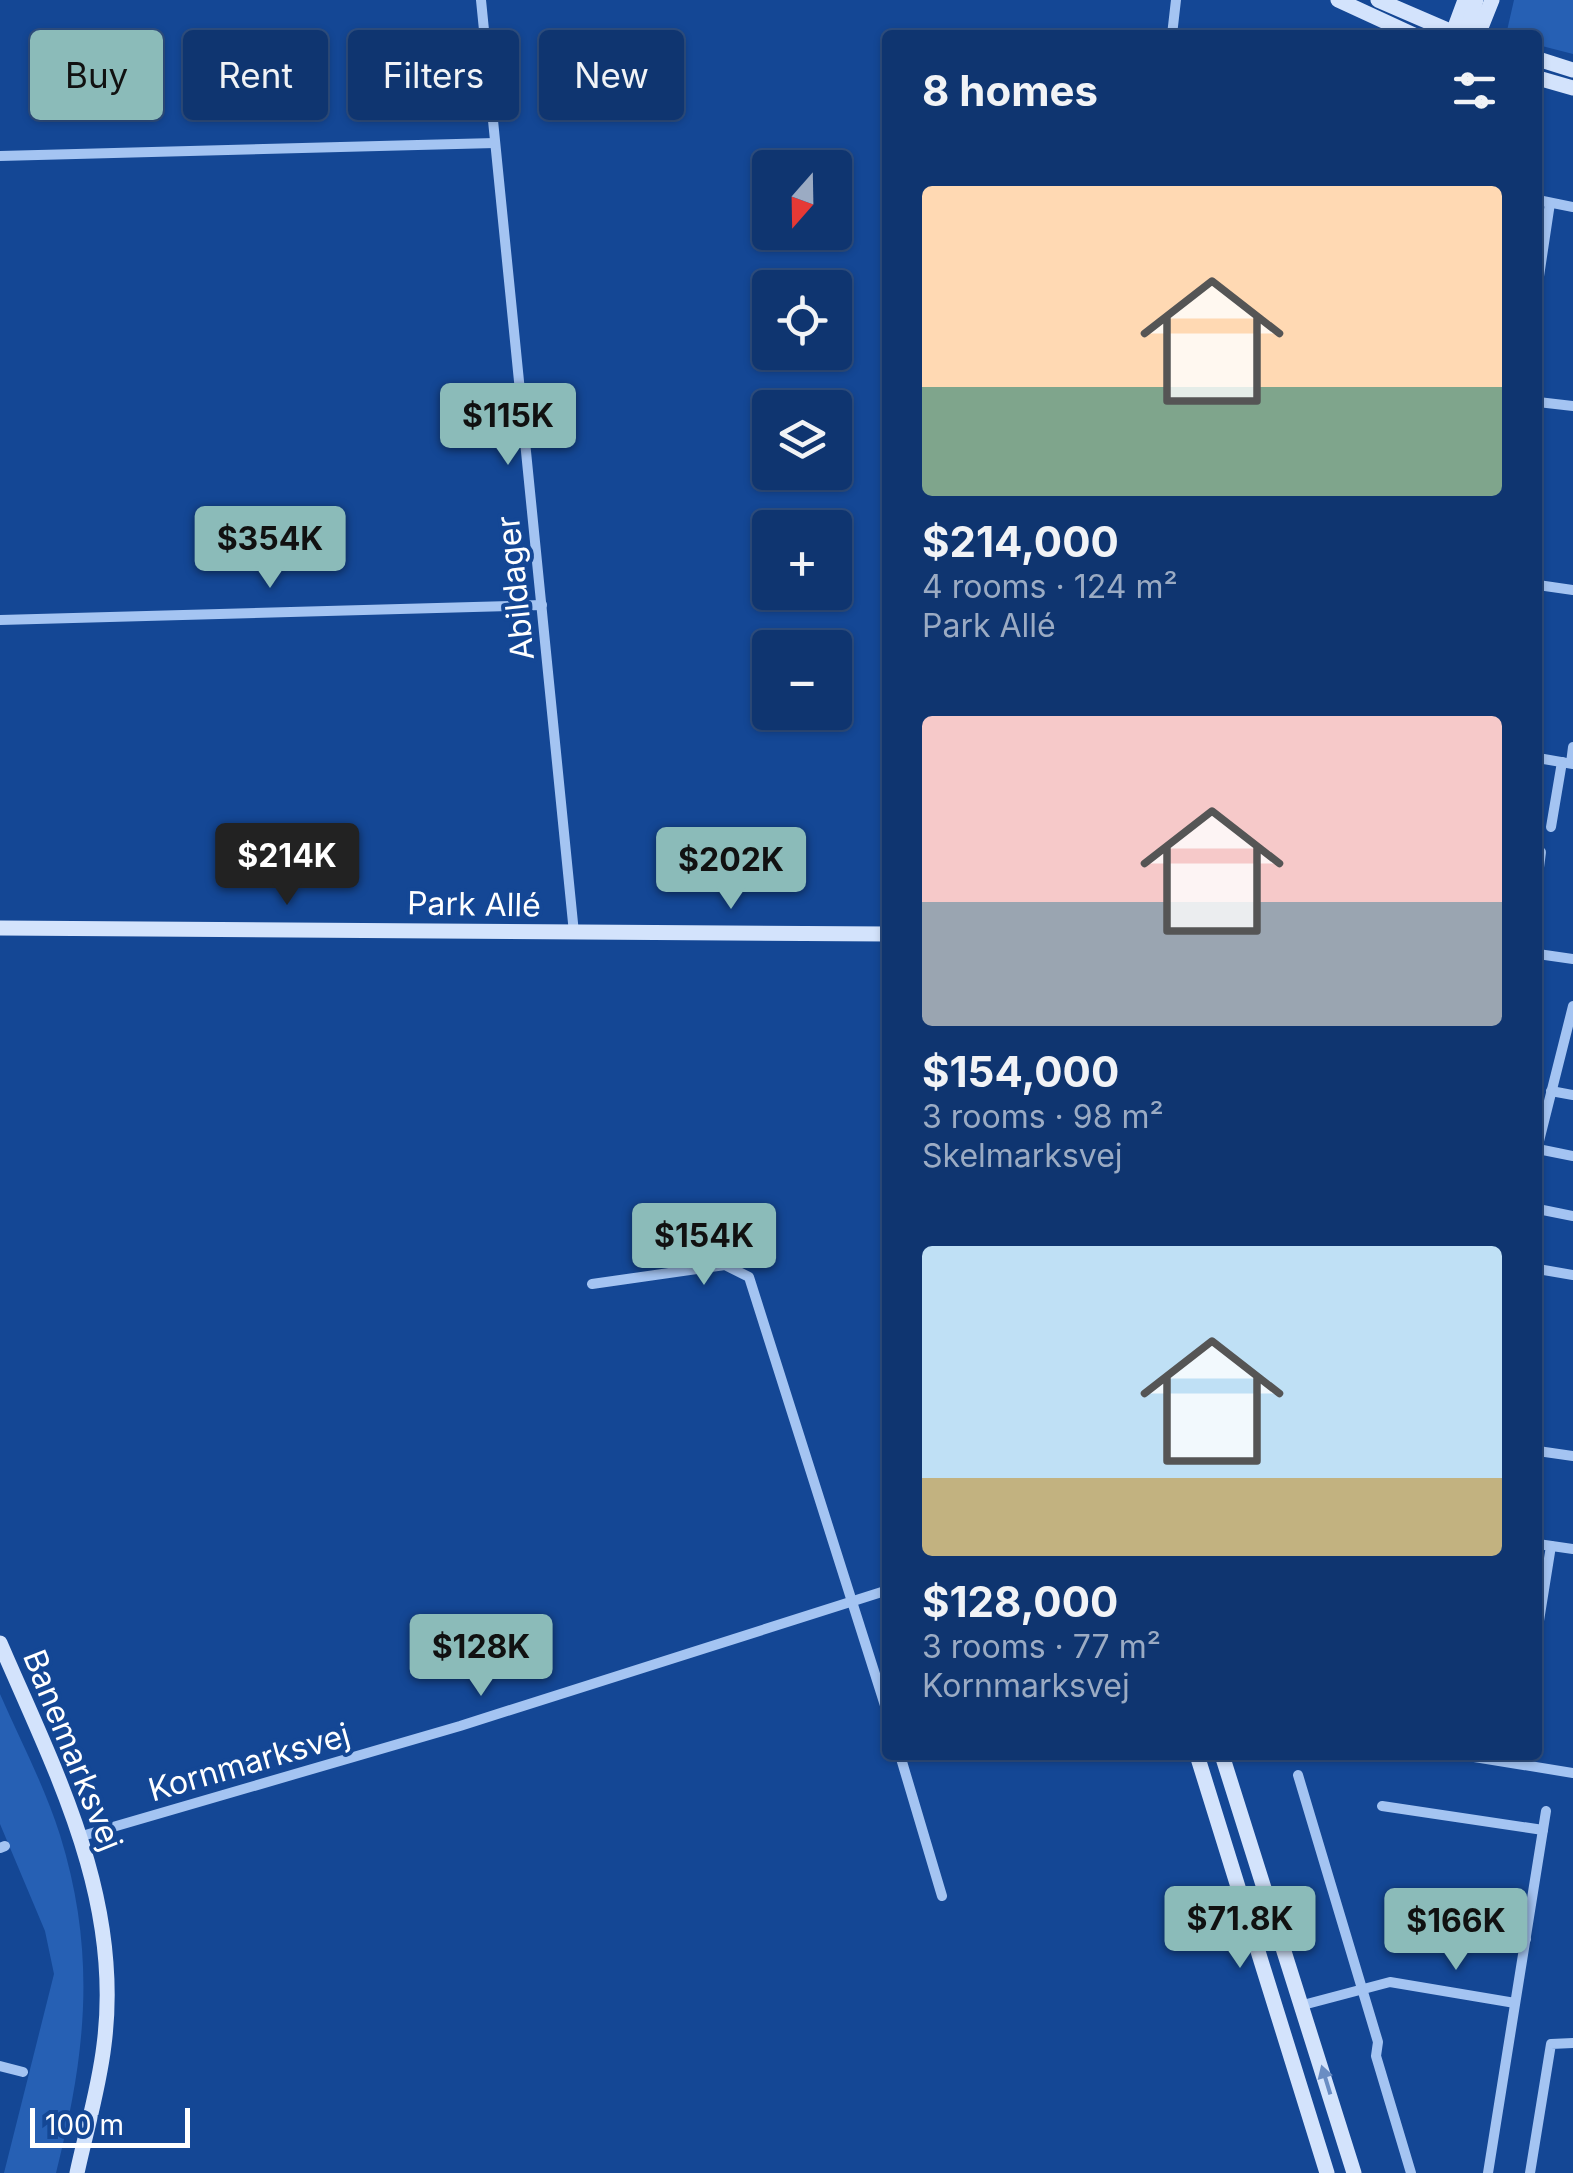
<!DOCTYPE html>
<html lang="en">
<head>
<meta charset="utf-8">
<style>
	:root { --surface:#0f3570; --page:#1d4078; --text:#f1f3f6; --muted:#9babc3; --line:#2f5083; --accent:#8bbbb9 }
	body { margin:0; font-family:Inter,sans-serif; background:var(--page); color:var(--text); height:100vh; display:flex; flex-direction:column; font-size:38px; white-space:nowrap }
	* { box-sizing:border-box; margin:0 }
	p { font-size:32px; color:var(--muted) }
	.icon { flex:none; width:55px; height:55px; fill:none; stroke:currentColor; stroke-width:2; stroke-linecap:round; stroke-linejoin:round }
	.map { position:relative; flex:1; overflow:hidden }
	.sheet { position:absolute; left:882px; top:30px; width:660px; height:1730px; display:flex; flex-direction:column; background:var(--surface); border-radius:10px; box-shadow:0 2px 8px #0004,0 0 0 2px var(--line) }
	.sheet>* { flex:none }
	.banner { position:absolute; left:30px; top:30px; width:702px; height:90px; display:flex; gap:20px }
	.needle { width:65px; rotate:200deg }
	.buttons { position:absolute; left:752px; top:150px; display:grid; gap:20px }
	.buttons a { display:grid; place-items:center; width:100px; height:100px; border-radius:10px; background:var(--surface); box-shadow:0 2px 8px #0004,0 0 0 2px var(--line); font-size:50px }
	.scale { position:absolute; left:30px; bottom:25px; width:160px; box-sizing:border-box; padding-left:10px; border:5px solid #fff; border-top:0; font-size:28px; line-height:35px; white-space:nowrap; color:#fff; -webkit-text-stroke:8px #144795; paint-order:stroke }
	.price { position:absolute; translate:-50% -85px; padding:0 22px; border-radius:10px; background:var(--accent); color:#111; font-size:32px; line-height:65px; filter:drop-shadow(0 2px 5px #0008) }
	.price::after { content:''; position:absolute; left:50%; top:60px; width:30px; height:22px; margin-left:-15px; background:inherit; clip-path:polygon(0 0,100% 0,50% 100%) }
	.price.current { background:#222; color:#fff }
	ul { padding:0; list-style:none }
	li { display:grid; align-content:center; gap:20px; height:530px; padding:0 40px }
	li span { display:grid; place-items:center; height:310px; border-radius:10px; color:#555 }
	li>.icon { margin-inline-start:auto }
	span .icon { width:180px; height:180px; fill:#fffc; stroke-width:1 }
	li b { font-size:42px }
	h2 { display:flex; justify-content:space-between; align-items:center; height:120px; padding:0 40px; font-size:42px }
	.tag { padding:0 35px; border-radius:10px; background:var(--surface); box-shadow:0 2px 8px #0004,0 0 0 2px var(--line); font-size:35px; line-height:90px }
	.tag.current { background:var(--accent); color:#111 }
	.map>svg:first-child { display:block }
	.green { fill:#2660b4 }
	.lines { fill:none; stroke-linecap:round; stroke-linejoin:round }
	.street { stroke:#a4c4f2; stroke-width:10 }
	.secondary { stroke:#d3e3fc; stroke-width:15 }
	.oneway { fill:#6a8dc3 }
	.labels { text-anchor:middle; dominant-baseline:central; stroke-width:8; stroke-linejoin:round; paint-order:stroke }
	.street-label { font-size:32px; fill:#fff; stroke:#144795 }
</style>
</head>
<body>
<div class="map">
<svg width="1573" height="2173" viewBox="0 0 1573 2173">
	<rect width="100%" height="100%" fill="#144795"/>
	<g class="green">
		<path d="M1514 0H1573V54L1538 45V35H1506Z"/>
		<path d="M0 1694C20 1740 45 1787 60 1835 97 1955 86 2053 56 2173H4L54 1974 45 1931 0 1824Z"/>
	</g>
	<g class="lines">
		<g class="street">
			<path d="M481 0 574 933"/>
			<path d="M1172 35 1176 0"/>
			<path d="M0 156 495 143"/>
			<path d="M1538 200 1573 207"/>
			<path d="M1538 283 1550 203"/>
			<path d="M1538 402 1573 406"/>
			<path d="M1538 585 1573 590"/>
			<path d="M0 620 542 605"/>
			<path d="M1538 758 1573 764"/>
			<path d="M1571 763 1573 747"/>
			<path d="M1551 827 1562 762"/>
			<path d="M1538 875 1541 852"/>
			<path d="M1538 954 1573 959"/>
			<path d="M1551 1091 1573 1095"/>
			<path d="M1538 1145 1573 1006"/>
			<path d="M1538 1149 1573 1156"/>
			<path d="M1538 1209 1573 1216"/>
			<path d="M1538 1269 1573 1275"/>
			<path d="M592 1284 725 1265 749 1277 888 1715"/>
			<path d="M1538 1451 1573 1456"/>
			<path d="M1538 1544 1573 1549"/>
			<path d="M1538 1627 1551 1546"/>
			<path d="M900 1755 942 1896"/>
			<path d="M1462 1755 1573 1773"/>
			<path d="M1298 1775 1378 2042 1376 2056 1411 2173"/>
			<path d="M1382 1806 1543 1830"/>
			<path d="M82 1836 460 1726 888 1590"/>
			<path d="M0 1848 5 1846"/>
			<path d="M1400 1916 1526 1939"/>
			<path d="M1303 2005 1390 1982 1515 2003"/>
			<path d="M0 2066 23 2072"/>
			<path d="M1488 2173 1546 1811"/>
			<path d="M1530 2173 1551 2044 1573 2043"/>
		</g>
		<g class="secondary">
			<path d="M1338 0 1414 35"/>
			<path d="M1378 0 1459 35"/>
			<path d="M1452 35 1465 0"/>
			<path d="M1466 35 1476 0"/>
			<path d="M1478 35 1492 0"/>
			<path d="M1538 59 1573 70"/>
			<path d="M1538 78 1573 88"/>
			<path d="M0 928 888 934"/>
			<path d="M0 1643C56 1773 123 1899 104 2045 99 2088 86 2131 77 2173"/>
			<path d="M1197 1755 1327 2173"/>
			<path d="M1222 1755 1354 2173"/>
		</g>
	</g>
	<defs><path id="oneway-solid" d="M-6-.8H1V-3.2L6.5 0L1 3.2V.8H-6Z" transform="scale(2.5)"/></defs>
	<use class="oneway" href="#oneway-solid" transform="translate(1326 2080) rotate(-107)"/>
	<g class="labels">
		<g class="street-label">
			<text transform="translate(515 588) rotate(-96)">Abildager</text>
			<text transform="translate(474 904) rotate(1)">Park Allé</text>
			<text transform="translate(73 1750) rotate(68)">Banemarksvej</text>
			<text transform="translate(249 1762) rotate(-16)">Kornmarksvej</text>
		</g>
	</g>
</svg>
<div class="buttons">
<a><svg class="needle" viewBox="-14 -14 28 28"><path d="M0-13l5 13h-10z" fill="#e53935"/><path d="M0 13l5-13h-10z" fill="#9babc3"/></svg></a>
<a><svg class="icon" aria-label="locate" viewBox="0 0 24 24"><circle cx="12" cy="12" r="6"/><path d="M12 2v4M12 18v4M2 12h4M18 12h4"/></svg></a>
<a><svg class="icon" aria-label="layers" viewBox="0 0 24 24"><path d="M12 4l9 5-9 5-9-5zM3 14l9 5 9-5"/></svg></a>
<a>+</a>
<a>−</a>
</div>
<div class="scale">100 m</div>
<b class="price" style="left:508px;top:468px">$115K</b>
<b class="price" style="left:270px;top:591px">$354K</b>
<b class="price current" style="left:287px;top:908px">$214K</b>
<b class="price" style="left:731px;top:912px">$202K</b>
<b class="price" style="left:704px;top:1288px">$154K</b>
<b class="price" style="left:481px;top:1699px">$128K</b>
<b class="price" style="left:1240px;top:1971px">$71.8K</b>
<b class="price" style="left:1456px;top:1973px">$166K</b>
<div class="banner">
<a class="tag current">Buy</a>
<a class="tag">Rent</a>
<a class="tag">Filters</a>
<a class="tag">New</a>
</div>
<section class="sheet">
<h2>8 homes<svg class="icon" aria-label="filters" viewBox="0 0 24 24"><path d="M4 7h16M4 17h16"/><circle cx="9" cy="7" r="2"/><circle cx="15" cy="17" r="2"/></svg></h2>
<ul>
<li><span style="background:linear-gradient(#ffd9b3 65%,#7fa58c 0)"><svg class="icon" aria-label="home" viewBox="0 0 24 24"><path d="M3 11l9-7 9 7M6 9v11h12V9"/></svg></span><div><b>$214,000</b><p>4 rooms · 124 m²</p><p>Park Allé</p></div></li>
<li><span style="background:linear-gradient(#f6c9c9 60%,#9aa5b1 0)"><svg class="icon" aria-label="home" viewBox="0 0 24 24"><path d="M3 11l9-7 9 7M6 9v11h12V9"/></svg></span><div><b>$154,000</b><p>3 rooms · 98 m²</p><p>Skelmarksvej</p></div></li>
<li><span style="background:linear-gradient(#bfe0f5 75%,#c2b280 0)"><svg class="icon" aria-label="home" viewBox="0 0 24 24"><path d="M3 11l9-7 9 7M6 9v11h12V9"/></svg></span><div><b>$128,000</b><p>3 rooms · 77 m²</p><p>Kornmarksvej</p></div></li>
</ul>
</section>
</div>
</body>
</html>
